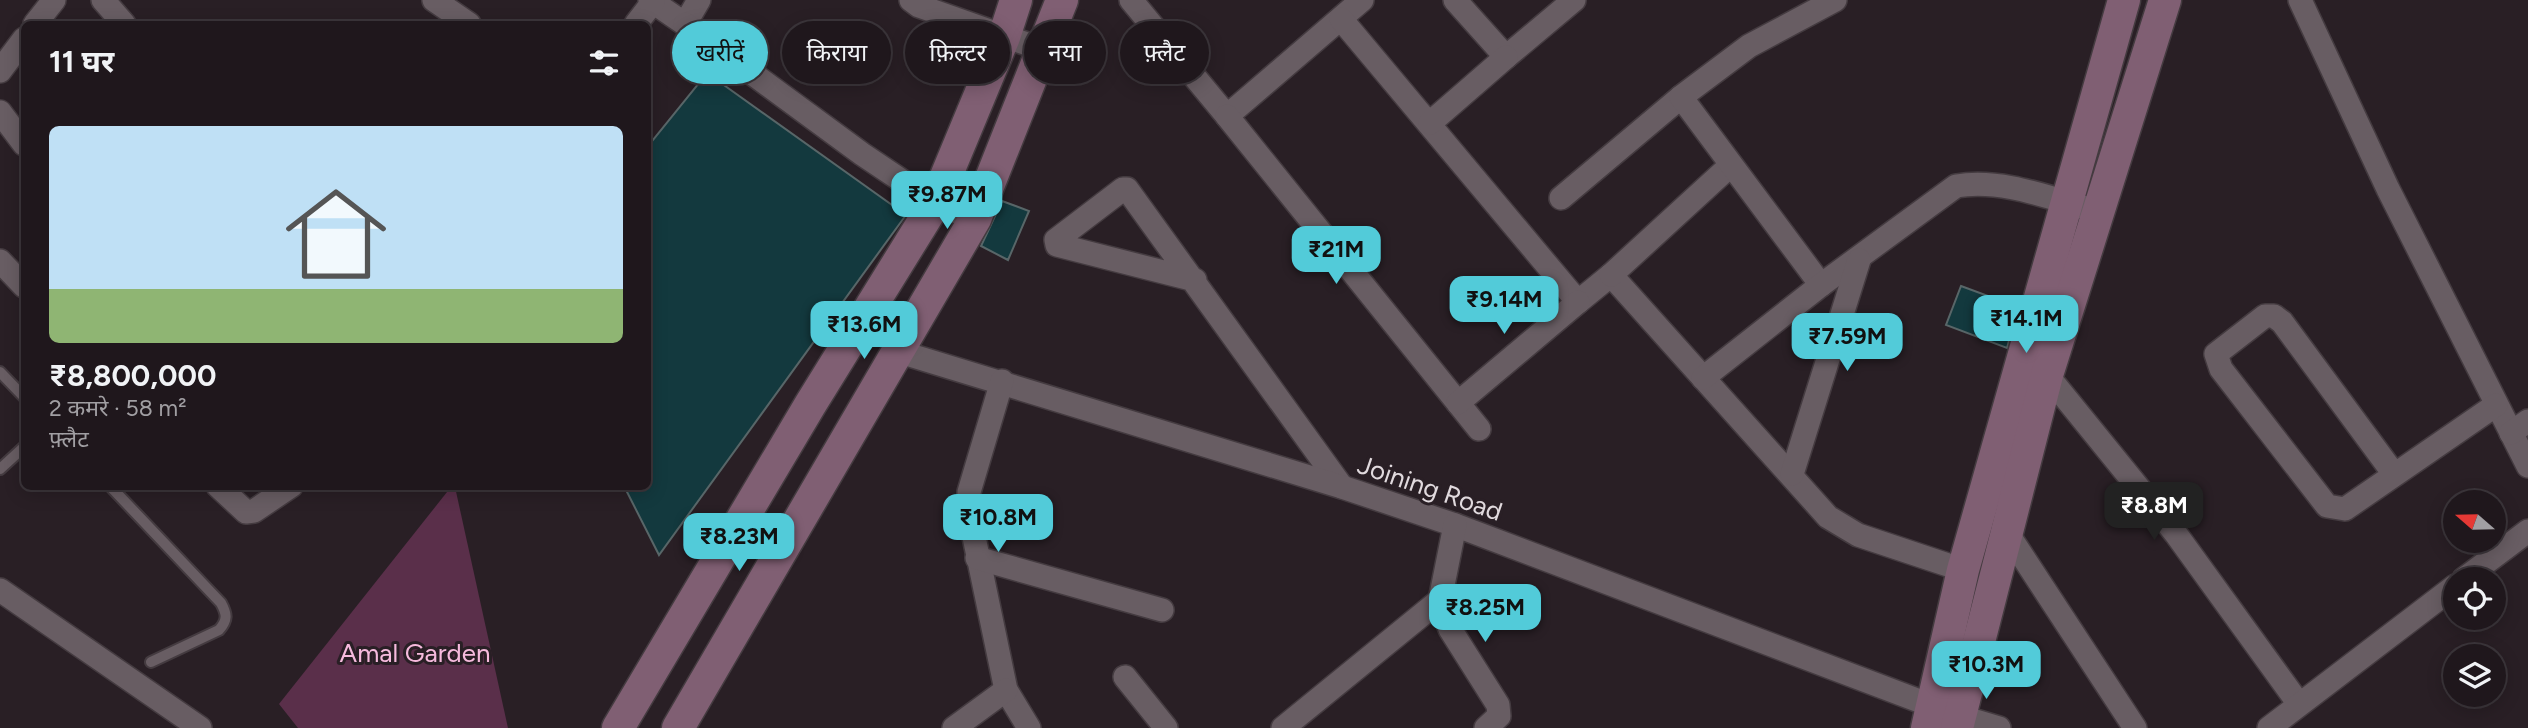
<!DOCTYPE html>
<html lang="hi">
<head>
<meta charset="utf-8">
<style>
	:root { --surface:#1f171c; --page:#2c2429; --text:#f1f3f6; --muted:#a19fa3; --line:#3c363b; --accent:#52cbd9 }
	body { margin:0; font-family:Figtree,"Noto Sans Devanagari",sans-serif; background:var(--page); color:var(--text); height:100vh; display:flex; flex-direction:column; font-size:26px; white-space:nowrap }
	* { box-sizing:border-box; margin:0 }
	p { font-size:23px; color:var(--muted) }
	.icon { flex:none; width:38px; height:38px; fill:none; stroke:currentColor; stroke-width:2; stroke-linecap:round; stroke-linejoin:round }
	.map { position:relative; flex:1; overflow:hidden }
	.details { position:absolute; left:21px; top:21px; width:630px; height:469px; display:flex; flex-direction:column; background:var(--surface); border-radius:10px; box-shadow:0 4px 18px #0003,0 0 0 2px var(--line) }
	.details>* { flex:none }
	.banner { position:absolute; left:672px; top:21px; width:665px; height:63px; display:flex; gap:14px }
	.needle { width:46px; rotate:290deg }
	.tools { position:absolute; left:2443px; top:490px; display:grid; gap:14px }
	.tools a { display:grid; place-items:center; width:63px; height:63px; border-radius:50%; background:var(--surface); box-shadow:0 4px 18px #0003,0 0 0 2px var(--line); font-size:35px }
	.price { position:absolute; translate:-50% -60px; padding:0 16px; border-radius:14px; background:var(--accent); color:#111; font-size:23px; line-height:46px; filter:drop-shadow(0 2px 4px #0008) }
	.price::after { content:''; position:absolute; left:50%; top:42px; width:21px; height:16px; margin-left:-10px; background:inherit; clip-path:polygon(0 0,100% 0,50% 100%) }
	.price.current { background:#222; color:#fff }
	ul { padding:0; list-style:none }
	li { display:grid; align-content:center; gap:14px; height:371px; padding:0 28px }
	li+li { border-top:2px solid var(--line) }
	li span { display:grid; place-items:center; height:217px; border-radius:10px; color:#555 }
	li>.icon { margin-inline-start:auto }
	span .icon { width:126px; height:126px; fill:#fffc; stroke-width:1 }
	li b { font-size:30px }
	h2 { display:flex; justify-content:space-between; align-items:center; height:84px; padding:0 28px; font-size:30px }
	.chip { padding:0 24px; border-radius:32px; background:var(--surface); box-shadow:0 4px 18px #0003,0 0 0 2px var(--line); font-size:24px; line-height:63px }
	.chip.current { background:var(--accent); color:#111 }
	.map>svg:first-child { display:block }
	.green { fill:#5a2f4a }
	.building { fill:#13393e; stroke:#586668; stroke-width:2 }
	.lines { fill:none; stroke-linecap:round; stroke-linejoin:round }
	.lane-casing { stroke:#443b40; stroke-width:14 }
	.street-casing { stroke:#443b40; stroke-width:26 }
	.secondary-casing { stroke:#443b40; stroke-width:35 }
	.lane { stroke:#685d63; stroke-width:10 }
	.street { stroke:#685d63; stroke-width:23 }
	.secondary { stroke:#805f73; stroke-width:32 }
	.labels { text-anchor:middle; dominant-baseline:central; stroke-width:6; stroke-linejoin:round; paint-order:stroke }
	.street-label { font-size:26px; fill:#e1dade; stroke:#291f25 }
	.park-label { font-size:26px; fill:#f6badd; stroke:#291f25 }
</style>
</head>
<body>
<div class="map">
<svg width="2528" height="728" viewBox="0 0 2528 728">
	<rect width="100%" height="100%" fill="#291f25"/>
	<path class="green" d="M451 487H455L508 728H298L279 704Z"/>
	<g class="building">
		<path d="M707 73 906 215 659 555 624 486H648V146Z"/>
		<path d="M1002 201 1029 211 1008 260 981 246Z"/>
		<path d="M1961 286 2018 307 2007 348 1946 325Z"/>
	</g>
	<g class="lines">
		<g class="lane-casing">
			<g id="lane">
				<path d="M0 372 24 397"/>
				<path d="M0 469 24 447"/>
				<path d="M110 486 221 603C227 614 228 620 219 630L151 662"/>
			</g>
		</g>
		<g class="street-casing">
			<g id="street">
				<path d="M103 0 124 24"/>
				<path d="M434 0 469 24"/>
				<path d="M650 0 685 24 699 0"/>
				<path d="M911 0 919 6 1044 50"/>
				<path d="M1131 0 1227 116 1362 0"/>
				<path d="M1455 0 1506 57 1574 0"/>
				<path d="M2300 0 2388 189 2528 466"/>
				<path d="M1341 19 1578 302 1611 275 1828 517 1858 535 1963 570"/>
				<path d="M35 24 54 0"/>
				<path d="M636 24 653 2"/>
				<path d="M685 24 862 154 935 203 975 219"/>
				<path d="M0 71 24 39"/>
				<path d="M0 112 24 144"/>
				<path d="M1227 116 1479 429"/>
				<path d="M1430 123 1506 57"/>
				<path d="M1561 198 1681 97"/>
				<path d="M0 261 24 286"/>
				<path d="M1611 275 1731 165"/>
				<path d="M1195 280 1057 245 1056 240 1123 189H1127L1342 487"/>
				<path d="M1821 285 1681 97 1749 46 1835 0"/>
				<path d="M900 352 1342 487 1455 525 1959 716 1999 728"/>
				<path d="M2036 370 2047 375 2176 534 2299 704"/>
				<path d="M1703 378 1821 285 1956 186C2003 178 2052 199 2097 211"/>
				<path d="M1002 381 969 492V513L1006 690 1029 728"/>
				<path d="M1458 403 1578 302"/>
				<path d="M2511 433 2528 421"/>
				<path d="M1792 474 1859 260"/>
				<path d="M2394 474 2282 322 2274 316H2265L2216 354 2221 369 2327 506 2345 509 2496 405"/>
				<path d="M218 486 246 512 254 511 291 486"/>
				<path d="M1455 525 1440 600 1444 614 1450 629 1498 705 1499 716 1486 728"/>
				<path d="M2006 531 2135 728"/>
				<path d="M977 558 1162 610"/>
				<path d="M2464 579 2528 531"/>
				<path d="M0 590 200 728"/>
				<path d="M1125 677 1166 728"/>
				<path d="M954 728 1006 690"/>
				<path d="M1283 728 1440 600"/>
				<path d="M2269 728 2455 586"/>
			</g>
		</g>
		<g class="secondary-casing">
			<g id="secondary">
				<path d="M618 728 810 405 935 203 1004 37 1016 0"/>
				<path d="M678 728 975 219 1062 0"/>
				<path d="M1927 728 1963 570 2124 0"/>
				<path d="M1957 728 2047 375 2165 0"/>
			</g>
		</g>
		<use href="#lane" class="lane"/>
		<use href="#street" class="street"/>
		<use href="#secondary" class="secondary"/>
	</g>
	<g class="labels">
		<g class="street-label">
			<text transform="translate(1430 488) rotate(19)">Joining Road</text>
		</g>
		<g class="park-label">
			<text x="415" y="653">Amal Garden</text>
		</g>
	</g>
</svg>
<div class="tools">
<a><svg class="needle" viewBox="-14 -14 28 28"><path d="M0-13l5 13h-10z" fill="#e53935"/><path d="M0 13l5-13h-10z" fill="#a19fa3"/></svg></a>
<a><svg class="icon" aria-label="locate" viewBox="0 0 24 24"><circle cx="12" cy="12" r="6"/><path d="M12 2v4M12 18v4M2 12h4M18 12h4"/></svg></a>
<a><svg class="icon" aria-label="layers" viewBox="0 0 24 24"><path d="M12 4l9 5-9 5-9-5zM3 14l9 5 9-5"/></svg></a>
</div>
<b class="price" style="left:947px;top:231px">₹9.87M</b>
<b class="price" style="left:1336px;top:286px">₹21M</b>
<b class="price" style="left:1504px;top:336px">₹9.14M</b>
<b class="price" style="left:2026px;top:355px">₹14.1M</b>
<b class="price" style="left:864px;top:361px">₹13.6M</b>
<b class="price" style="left:1847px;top:373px">₹7.59M</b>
<b class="price current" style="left:2154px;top:542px">₹8.8M</b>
<b class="price" style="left:998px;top:554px">₹10.8M</b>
<b class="price" style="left:739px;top:573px">₹8.23M</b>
<b class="price" style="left:1485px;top:644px">₹8.25M</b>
<b class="price" style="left:1986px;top:701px">₹10.3M</b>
<div class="banner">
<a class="chip current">खरीदें</a>
<a class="chip">किराया</a>
<a class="chip">फ़िल्टर</a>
<a class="chip">नया</a>
<a class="chip">फ़्लैट</a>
</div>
<section class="details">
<h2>11 घर<svg class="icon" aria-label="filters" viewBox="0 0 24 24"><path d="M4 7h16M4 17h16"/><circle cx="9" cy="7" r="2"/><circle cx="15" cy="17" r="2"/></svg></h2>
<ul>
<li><span style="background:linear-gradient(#bfe0f5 75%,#8fb573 0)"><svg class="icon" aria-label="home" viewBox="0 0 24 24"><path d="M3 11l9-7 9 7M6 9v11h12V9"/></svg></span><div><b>₹8,800,000</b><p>2 कमरे · 58 m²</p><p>फ़्लैट</p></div></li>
</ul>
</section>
</div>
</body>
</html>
